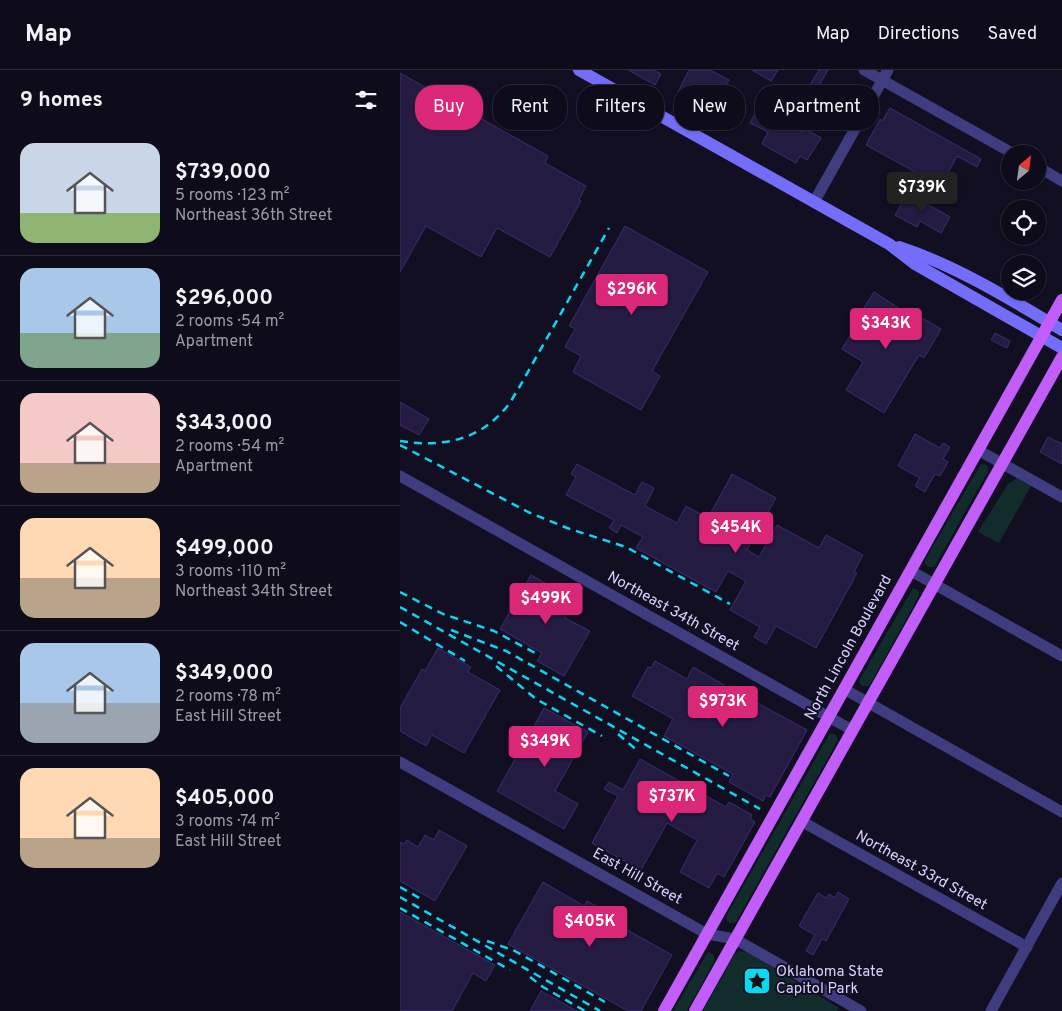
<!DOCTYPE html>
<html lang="en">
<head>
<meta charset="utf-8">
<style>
	:root { --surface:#0e0b1a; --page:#1c1927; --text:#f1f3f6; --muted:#9b9ba2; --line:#2e2b39; --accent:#db2777 }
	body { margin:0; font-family:Overpass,sans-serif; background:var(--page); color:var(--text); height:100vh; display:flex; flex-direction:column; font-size:19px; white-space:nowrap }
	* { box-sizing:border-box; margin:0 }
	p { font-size:16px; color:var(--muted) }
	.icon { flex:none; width:28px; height:28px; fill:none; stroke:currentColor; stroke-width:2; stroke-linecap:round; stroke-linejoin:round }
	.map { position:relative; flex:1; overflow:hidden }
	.panel { display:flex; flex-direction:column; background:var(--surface); width:400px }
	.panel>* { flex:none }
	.guide { position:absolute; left:15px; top:15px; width:475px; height:45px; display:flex; gap:10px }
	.needle { width:32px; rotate:29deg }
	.fabs { position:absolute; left:601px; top:75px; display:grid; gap:10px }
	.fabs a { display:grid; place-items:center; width:45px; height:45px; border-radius:50%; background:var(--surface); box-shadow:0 1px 4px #0004,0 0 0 1px var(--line); font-size:25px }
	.price { position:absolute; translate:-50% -42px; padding:0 11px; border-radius:5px; background:var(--accent); color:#fff; font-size:16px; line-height:32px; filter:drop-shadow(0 1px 2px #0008) }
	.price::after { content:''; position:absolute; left:50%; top:30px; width:15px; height:11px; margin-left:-8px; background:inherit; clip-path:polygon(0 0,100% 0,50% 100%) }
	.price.current { background:#222; color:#fff }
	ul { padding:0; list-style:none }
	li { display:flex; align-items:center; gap:15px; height:125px; padding:0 20px }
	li+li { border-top:1px solid var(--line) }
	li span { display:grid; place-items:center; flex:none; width:140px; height:100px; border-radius:15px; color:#555 }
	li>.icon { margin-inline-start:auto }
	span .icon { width:60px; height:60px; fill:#fffc; stroke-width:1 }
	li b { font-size:21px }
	h2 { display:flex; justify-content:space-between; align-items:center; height:60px; padding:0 20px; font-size:21px }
	.tag { padding:0 18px; border-radius:20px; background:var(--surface); box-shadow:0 1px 4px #0004,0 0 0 1px var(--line); font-size:18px; line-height:45px }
	.tag.current { background:var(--accent); color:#fff }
	header { display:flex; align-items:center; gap:30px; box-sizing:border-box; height:70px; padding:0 25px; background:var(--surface); border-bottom:1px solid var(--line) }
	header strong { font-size:24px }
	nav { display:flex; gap:28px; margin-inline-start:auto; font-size:18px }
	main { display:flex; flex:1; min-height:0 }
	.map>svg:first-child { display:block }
	.green { fill:#122c2c }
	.building { fill:#241c43; stroke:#3c2e6e }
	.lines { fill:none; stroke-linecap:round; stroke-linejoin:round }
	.minor { stroke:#3f3c80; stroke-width:11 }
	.secondary { stroke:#736dfa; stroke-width:12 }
	.primary { stroke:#c15df9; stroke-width:12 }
	.rail { stroke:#09d8f3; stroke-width:2.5; stroke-dasharray:8 6; stroke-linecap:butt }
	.labels { text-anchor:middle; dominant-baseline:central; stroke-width:4; stroke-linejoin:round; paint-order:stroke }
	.street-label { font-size:15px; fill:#d8d2fd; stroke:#120f23 }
	.poi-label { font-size:15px; fill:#d8d2fd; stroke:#120f23; text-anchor:start }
</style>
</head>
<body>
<header>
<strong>Map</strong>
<nav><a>Map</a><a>Directions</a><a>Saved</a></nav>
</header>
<main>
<section class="panel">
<h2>9 homes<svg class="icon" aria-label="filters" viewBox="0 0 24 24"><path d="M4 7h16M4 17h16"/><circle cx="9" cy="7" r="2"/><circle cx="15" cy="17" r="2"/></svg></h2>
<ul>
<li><span style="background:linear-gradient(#c9d6e8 70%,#8fb573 0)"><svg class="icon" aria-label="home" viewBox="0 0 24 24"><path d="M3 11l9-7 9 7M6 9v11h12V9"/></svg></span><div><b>$739,000</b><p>5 rooms · 123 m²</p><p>Northeast 36th Street</p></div></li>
<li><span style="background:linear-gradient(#a9c7e8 65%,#7fa58c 0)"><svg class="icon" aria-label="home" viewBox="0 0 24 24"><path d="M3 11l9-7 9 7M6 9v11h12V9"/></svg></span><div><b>$296,000</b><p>2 rooms · 54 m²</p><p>Apartment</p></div></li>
<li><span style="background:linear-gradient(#f6c9c9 70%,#b9a48a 0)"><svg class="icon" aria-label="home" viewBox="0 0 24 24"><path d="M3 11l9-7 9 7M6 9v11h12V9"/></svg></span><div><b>$343,000</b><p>2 rooms · 54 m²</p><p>Apartment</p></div></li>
<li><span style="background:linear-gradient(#ffd9b3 60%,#b9a48a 0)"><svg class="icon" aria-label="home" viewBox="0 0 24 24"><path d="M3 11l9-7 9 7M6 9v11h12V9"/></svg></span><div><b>$499,000</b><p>3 rooms · 110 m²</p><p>Northeast 34th Street</p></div></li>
<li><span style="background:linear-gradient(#a9c7e8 60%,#9aa5b1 0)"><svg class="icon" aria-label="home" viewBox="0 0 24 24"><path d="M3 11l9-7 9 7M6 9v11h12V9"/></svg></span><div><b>$349,000</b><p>2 rooms · 78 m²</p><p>East Hill Street</p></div></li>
<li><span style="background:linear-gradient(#ffd9b3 70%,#b9a48a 0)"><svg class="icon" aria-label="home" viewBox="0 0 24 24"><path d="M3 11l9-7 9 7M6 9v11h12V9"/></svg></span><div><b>$405,000</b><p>3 rooms · 74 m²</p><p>East Hill Street</p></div></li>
</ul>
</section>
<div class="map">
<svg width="662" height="941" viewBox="0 0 662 941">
	<rect width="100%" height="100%" fill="#120f23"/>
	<g class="green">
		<path d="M581 394 587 395 588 401 536 494 534 497H528L525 493V490Z"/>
		<path d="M617 408 631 416 599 473 578 462 608 414Z"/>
		<path d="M513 518 518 520 519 526 471 613 469 616H462L459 612 460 609Z"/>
		<path d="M430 663 436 665 438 670 337 850 335 853H329L326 848 327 845Z"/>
		<path d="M339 881 346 882 351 884 439 938 437 941H303L334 885Z"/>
		<path d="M308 882 313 884 315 890 287 941H273Z"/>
	</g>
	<g class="building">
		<path d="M228 0H253L261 4 255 15Z"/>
		<path d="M289 0H310L329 10 316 33 289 18 285 26 278 22Z"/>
		<path d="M352 0H378L371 11Z"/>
		<path d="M419 0H428L417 19 410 15Z"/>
		<path d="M0 3 148 86 145 93 186 116 179 130 181 131 150 187 97 158 81 187 26 156 0 202Z"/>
		<path d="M413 31 430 40 424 51 407 41Z"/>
		<path d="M358 38 402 62 404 58 421 68 407 90 400 86 396 93 362 74 368 62 350 53Z"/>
		<path d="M490 38 581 89 577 97 557 86 541 116 466 75 480 49 482 51Z"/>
		<path d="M508 123 550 147 541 163 520 151 517 157 495 145Z"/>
		<path d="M225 156 308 202 252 301 260 306 241 340 173 302 181 286 165 277 175 259 169 256Z"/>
		<path d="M474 222 517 250 519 246 541 259 524 288 519 285 484 343 446 320 463 292 442 279 461 248 458 247Z"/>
		<path d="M595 263 610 271 607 278 591 270Z"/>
		<path d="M0 332 29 349 19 365 0 355Z"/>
		<path d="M515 364 540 378 543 373 550 377 543 389 548 392 540 406 535 404 525 422 515 416 520 408 498 396Z"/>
		<path d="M648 367 662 374V394L640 382Z"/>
		<path d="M177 394 235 425 242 412 254 418 245 436 277 453 286 436 308 448 332 404 376 428 347 480 359 487 377 455 419 478 426 465 463 485 454 502 457 503 416 578 376 556 366 574 354 567 360 557 330 540 346 511 328 501 316 522 236 478 243 467 221 455 217 463 209 458 214 450 166 425 176 407 171 404Z"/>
		<path d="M131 505 175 530 165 548 190 561 164 606 137 591 142 583 100 559Z"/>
		<path d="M38 578 71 597 68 602 100 620 64 683 32 665 26 676 0 661V638L22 599 25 601Z"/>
		<path d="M255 591 287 609 293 597 324 615 319 623 347 639 352 630 407 660 370 727 366 725 363 731 329 712 333 704 264 666 273 649 232 626 248 597 251 598Z"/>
		<path d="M144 638 188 662 155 721 178 734 164 759 97 721Z"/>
		<path d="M240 689 326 737 329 732 352 745 350 749 355 752 324 807 317 803 309 818 280 802 297 770 267 753 241 800 192 773 218 726 204 719 209 712 223 720Z"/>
		<path d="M39 760 67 776 35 831 0 811V772L4 774 7 770 18 777 25 765 34 770Z"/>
		<path d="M143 812 184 836 187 831 225 852 222 857 272 885 241 941H228L108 874Z"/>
		<path d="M438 822 449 829 426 871 422 869 413 885 406 881 415 865 399 856 418 823 426 828 429 824 435 828Z"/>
		<path d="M0 842 95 895 86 911 73 903 52 941H0Z"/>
		<path d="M141 921 177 941H130Z"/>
	</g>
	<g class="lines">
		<g class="minor">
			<path d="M464 0 614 84"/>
			<path d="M638 97 662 111"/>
			<path d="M414 132 488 0"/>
			<path d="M578 380 662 427"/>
			<path d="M0 406 452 660"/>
			<path d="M511 501 662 586"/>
			<path d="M444 619 662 742"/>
			<path d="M0 692 307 864 335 869 461 941"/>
			<path d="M401 751 627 877"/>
			<path d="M591 941 662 813"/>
		</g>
		<g class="secondary">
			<path d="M179 0 489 174 515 194 662 278"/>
			<path d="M499 177C557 196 610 229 662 260"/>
		</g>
		<g class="primary">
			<path d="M264 941 662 230"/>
			<path d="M295 941 662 287"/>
		</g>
		<g class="rail">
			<path d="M0 371C38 377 76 372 103 341 110 334 115 324 120 316L209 158"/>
			<path d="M0 375 128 442 167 458 226 477 330 534"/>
			<path d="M0 522 43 544 94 561 135 583"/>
			<path d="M0 537 360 739"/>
			<path d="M0 552 65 591"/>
			<path d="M51 560 106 581 329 706"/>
			<path d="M96 596 136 629 202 666"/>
			<path d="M218 664 239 682"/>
			<path d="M0 817 21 829"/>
			<path d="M0 827 200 941"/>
			<path d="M0 838 110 900"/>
			<path d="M87 871 115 881 205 932"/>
			<path d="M130 907 143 917 185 941"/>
		</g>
	</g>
	<defs>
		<g id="sight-square" transform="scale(1.4375)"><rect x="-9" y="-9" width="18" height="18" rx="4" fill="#09d8f3" stroke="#120f23"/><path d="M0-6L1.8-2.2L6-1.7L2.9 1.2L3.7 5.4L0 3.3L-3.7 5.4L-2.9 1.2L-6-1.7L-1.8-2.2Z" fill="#111"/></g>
	</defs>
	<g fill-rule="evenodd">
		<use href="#sight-square" x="357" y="911"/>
	</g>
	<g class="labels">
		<g class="street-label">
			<text transform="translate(273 542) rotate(29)">Northeast 34th Street</text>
			<text transform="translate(449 578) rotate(-61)">North Lincoln Boulevard</text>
			<text transform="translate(521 801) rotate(29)">Northeast 33rd Street</text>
			<text transform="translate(237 807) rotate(29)">East Hill Street</text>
		</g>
		<g class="poi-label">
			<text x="376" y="902">Oklahoma State<tspan x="376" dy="17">Capitol Park</tspan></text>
		</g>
	</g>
</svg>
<div class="fabs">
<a><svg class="needle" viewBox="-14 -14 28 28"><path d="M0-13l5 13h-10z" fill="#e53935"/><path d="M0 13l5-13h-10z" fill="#9b9ba2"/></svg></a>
<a><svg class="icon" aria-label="locate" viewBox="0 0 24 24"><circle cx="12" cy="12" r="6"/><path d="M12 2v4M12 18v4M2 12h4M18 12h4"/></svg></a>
<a><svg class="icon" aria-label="layers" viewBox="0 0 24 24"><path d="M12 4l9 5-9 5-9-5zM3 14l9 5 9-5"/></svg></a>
</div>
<b class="price current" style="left:522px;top:144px">$739K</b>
<b class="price" style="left:232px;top:246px">$296K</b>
<b class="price" style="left:486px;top:280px">$343K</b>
<b class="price" style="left:336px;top:484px">$454K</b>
<b class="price" style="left:146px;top:555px">$499K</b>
<b class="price" style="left:323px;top:658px">$973K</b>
<b class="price" style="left:145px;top:698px">$349K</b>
<b class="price" style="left:272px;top:753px">$737K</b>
<b class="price" style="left:190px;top:878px">$405K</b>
<div class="guide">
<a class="tag current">Buy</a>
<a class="tag">Rent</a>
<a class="tag">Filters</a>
<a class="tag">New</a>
<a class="tag">Apartment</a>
</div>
</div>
</main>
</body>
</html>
